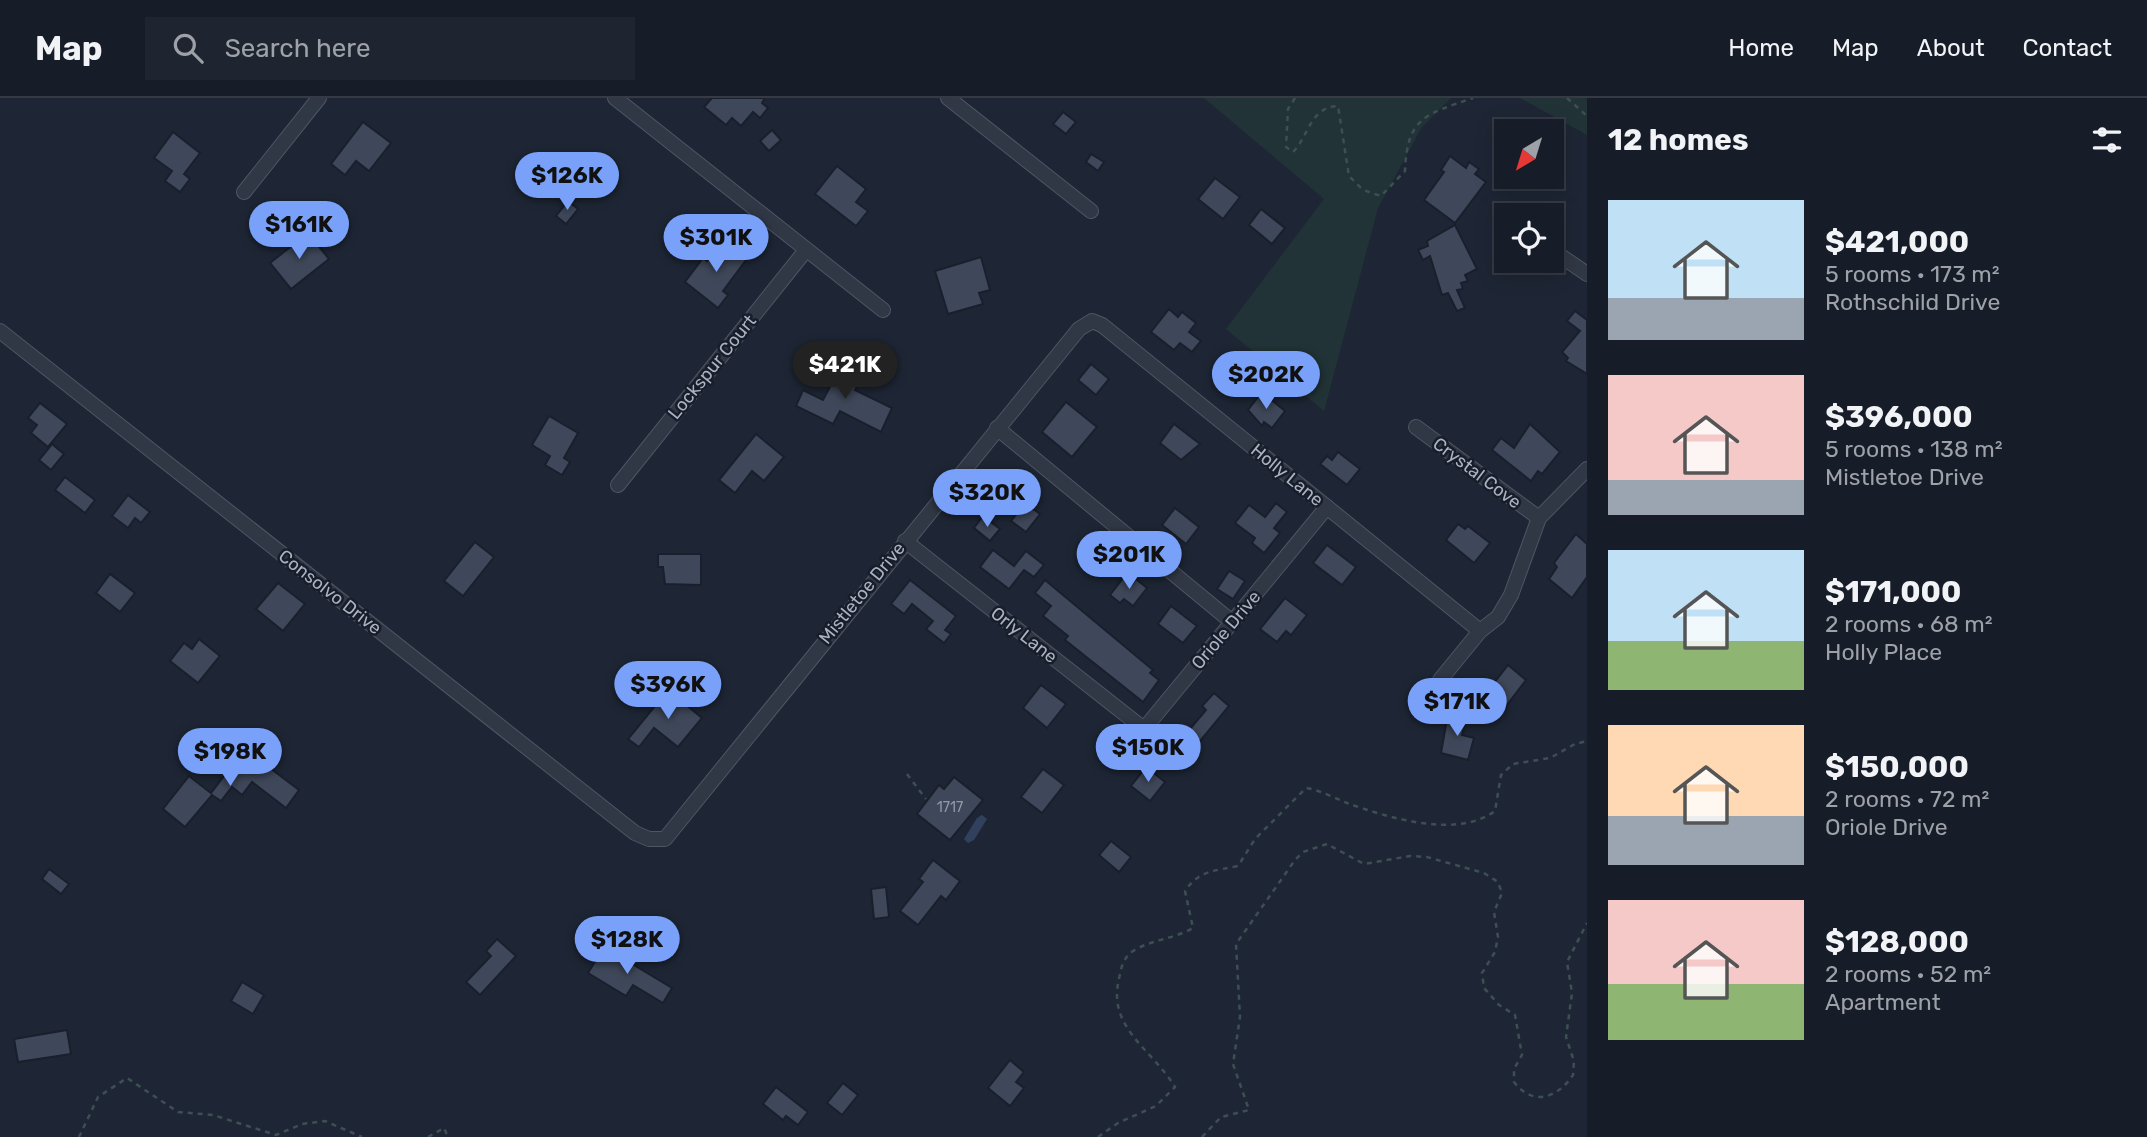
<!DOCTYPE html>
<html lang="en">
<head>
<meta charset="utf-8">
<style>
	:root { --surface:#161c28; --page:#1f2530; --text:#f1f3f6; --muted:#9ea1a8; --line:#353a45; --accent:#7aa1f9 }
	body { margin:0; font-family:Rubik,sans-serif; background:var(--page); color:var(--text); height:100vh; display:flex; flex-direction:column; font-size:26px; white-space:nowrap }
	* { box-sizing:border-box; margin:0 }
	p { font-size:23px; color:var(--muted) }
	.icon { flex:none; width:38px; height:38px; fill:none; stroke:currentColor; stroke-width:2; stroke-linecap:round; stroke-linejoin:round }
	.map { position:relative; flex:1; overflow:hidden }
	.sheet { display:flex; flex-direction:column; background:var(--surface); width:560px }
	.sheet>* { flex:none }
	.needle { width:46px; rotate:218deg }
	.controls { position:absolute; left:1494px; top:21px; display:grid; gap:14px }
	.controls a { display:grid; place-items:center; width:70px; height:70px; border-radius:0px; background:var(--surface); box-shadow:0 4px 18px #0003,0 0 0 2px var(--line); font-size:35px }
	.price { position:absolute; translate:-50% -60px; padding:0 16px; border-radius:24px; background:var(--accent); color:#111; font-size:23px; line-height:46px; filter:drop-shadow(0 2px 4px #0008) }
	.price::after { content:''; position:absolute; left:50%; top:42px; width:21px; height:16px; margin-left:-10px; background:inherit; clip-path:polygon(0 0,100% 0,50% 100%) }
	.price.selected { background:#222; color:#fff }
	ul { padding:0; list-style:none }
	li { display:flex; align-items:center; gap:21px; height:175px; padding:0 21px }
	li span { display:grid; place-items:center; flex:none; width:196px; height:140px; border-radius:0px; color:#555 }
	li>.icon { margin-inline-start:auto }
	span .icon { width:84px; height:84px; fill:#fffc; stroke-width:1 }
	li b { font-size:30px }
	h2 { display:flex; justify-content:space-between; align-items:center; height:84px; padding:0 21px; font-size:30px }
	header { display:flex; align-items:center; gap:42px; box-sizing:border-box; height:98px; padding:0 35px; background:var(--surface); border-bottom:2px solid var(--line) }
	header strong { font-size:33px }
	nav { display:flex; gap:38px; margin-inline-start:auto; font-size:24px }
	.search { width:490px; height:63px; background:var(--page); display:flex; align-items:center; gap:18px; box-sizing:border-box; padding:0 24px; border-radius:0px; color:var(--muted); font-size:26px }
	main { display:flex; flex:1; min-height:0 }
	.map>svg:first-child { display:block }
	.green { fill:#213337 }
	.water { fill:#31405c }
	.building { fill:#3f485a; stroke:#191f2c; stroke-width:2 }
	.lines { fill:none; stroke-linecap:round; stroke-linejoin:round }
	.minor-casing { stroke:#4f5564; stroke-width:16 }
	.path { stroke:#3d4f53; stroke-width:2.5; stroke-dasharray:5 5; stroke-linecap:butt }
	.minor { stroke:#313845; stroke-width:14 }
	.labels { text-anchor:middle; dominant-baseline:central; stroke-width:5; stroke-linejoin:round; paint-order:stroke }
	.number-label { font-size:14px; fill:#9098a9 }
	.street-label { font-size:18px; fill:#abb2c3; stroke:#171d29 }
</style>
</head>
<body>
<header>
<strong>Map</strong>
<div class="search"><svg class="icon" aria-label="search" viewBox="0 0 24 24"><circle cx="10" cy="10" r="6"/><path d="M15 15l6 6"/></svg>Search here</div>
<nav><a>Home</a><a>Map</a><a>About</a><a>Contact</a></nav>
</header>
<main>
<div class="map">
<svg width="1587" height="1039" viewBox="0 0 1587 1039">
	<rect width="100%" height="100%" fill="#1e2635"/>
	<g class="green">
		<path d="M1204 0H1451L1422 29 1378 110 1324 313 1226 231 1324 101Z"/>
		<path d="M1521 0H1587V37L1520 0Z"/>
	</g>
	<path class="water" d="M982 717 987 721 974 742 968 745 964 741 977 720Z"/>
	<g class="building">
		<path d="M712 0H765L762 5 768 10 760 20 753 14 741 28 732 20 726 27 704 9Z"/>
		<path d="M1063 14 1076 24 1066 36 1053 26Z"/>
		<path d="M363 24 391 45 369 73 356 63 345 77 331 66Z"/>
		<path d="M772 32 781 42 769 53 760 43Z"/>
		<path d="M173 34 200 55 184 76 190 81 180 94 165 83 172 73 154 60Z"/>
		<path d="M1552 40 1563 46 1562 54 1552 65Z"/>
		<path d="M1091 56 1104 64 1098 73 1086 64Z"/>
		<path d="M1450 58 1466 70 1469 64 1479 71 1475 76 1486 84 1455 125 1424 102 1444 74 1441 72Z"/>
		<path d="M837 68 866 91 856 104 868 113 856 128 815 96Z"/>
		<path d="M1514 79H1550V89L1513 86Z"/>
		<path d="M1215 80 1240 99 1223 121 1198 101Z"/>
		<path d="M568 103 578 111 566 126 556 118Z"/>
		<path d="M1261 111 1285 130 1272 146 1249 127Z"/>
		<path d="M1455 127 1477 171 1465 177 1468 183 1461 185 1463 191 1457 192 1465 210 1457 213 1448 195 1442 197 1430 158 1423 162 1418 152 1428 148 1427 143Z"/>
		<path d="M308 135 329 161 291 191 270 165Z"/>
		<path d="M722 144 746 162 723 193 728 197 718 210 685 184 703 160 707 163Z"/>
		<path d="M981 159 990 192 979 195 983 206 948 216 935 173Z"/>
		<path d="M1169 211 1178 219 1182 214 1196 225 1189 234 1201 243 1192 254 1180 245 1174 252 1151 234Z"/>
		<path d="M1575 213 1587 222V276L1566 263 1568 260 1562 254 1580 233 1567 223Z"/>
		<path d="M824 265 860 283 855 292 892 310 881 334 840 313 833 326 796 308 803 292 823 302 833 283 818 276Z"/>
		<path d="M1091 266 1109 281 1096 297 1078 282Z"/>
		<path d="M1262 294 1285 313 1272 330 1264 324 1262 328 1248 312Z"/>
		<path d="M1066 304 1097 329 1072 359 1042 334Z"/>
		<path d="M40 305 67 326 48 349 31 335 37 327 28 320Z"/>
		<path d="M549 318 578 335 564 360 570 364 562 377 545 367 550 358 532 347Z"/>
		<path d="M1174 326 1200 346 1181 362 1160 345Z"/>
		<path d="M1530 326 1560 354 1542 376 1538 373 1531 383 1492 352 1501 340 1514 350Z"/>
		<path d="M756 336 784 359 764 383 752 373 735 395 719 382Z"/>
		<path d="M52 346 64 356 51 372 39 362Z"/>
		<path d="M1338 354 1360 371 1347 387 1320 366 1327 358 1332 362Z"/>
		<path d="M65 379 95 402 85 415 55 392Z"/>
		<path d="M128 397 150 414 141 425 135 420 128 430 112 418Z"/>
		<path d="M1025 405 1040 416 1026 434 1011 423Z"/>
		<path d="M1276 405 1287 414 1274 430 1280 435 1264 455 1252 445 1255 440 1235 425 1249 407 1265 419Z"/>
		<path d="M1175 410 1199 429 1186 446 1162 427Z"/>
		<path d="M983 418 1000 431 990 443 974 430Z"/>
		<path d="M1458 426 1465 431 1468 428 1490 445 1474 465 1446 442Z"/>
		<path d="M1576 436 1587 446V479L1572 500 1549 481 1557 469 1554 465Z"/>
		<path d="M475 444 494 459 463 498 444 483Z"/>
		<path d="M1327 447 1356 469 1342 487 1313 465Z"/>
		<path d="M993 452 1014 468 1026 453 1044 467 1034 479 1024 472 1009 491 980 469Z"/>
		<path d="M658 456H701V487L665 486 663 469H658Z"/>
		<path d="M1229 473 1245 483 1233 501 1217 491Z"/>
		<path d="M110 476 135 495 120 514 96 495Z"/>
		<path d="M1124 479 1132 486 1136 481 1147 490 1133 508 1124 501 1120 505 1110 497Z"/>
		<path d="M910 482 956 518 945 532 951 536 944 545 926 531 933 523 912 506 904 516 891 506Z"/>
		<path d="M1045 482 1153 572 1150 575 1159 582 1143 604 1065 542 1068 538 1043 518 1051 508 1035 495Z"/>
		<path d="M278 485 305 506 283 533 256 511Z"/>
		<path d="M1285 500 1307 517 1291 537 1286 533 1277 544 1260 531Z"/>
		<path d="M1171 508 1197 528 1183 545 1158 526Z"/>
		<path d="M199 541 220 558 198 585 170 563 184 545 192 551Z"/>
		<path d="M1508 567 1526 582 1503 612 1484 598Z"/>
		<path d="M1041 587 1066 606 1047 630 1023 610Z"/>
		<path d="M668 592 702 620 678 649 654 630 639 649 628 641Z"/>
		<path d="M1214 595 1229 608 1196 648 1184 638 1206 612 1202 608Z"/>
		<path d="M1448 615 1467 620 1462 637 1474 640 1468 662 1441 655Z"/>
		<path d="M235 652 254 666 258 661 299 692 286 710 252 684 242 697 232 689 221 703 212 697 185 729 163 711 189 678 211 695 230 670 225 666Z"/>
		<path d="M1146 669 1165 684 1150 703 1131 688Z"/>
		<path d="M1043 671 1064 687 1042 715 1021 699Z"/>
		<path d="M954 679 983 702 950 742 917 716 939 687 944 691Z"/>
		<path d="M1111 743 1131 759 1119 774 1099 757Z"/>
		<path d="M933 762 960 783 946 802 941 798 918 827 900 813 923 784 919 781Z"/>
		<path d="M49 771 69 786 61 796 42 781Z"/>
		<path d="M886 789 889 819 874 821 871 791Z"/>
		<path d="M497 841 516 858 480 897 466 884 491 858 486 853Z"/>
		<path d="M604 849 672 890 663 905 633 887 626 898 588 875Z"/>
		<path d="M242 884 264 897 253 916 231 903Z"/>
		<path d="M67 932 71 956 18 964 14 941Z"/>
		<path d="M1010 962 1024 974 1016 984 1024 990 1010 1008 988 990Z"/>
		<path d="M843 985 858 997 842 1017 827 1005Z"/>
		<path d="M776 989 808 1014 798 1027 786 1018 783 1022 763 1006Z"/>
	</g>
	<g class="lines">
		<g class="minor-casing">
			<g id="minor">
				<path d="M615 0 883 212"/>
				<path d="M948 0 1091 113"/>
				<path d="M244 94 319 0"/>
				<path d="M1552 152 1587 176"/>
				<path d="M0 233 635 735 649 741H665L1079 231 1092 223 1102 227 1480 533"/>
				<path d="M1416 329 1539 420"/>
				<path d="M997 330 1232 524"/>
				<path d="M618 387 806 152"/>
				<path d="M905 443 1144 631"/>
				<path d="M1440 582 1480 533 1498 519 1511 497 1539 420 1587 371"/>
				<path d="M1125 654 1327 409"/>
			</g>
		</g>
		<g class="path">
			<path d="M1295 0 1288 11 1286 49 1293 54C1309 38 1310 9 1338 8L1349 78 1363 92 1381 98 1405 73C1407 18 1427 16 1473 0"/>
			<path d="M1567 0 1587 18"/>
			<path d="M907 676 926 701"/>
			<path d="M79 1039 98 999 127 980 178 1014 213 1017 276 1037 302 1026 325 1023 362 1039"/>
			<path d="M428 1039 444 1030 448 1039"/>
			<path d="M1098 1039 1118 1025 1156 1008 1175 989C1152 951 1107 930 1119 881 1121 870 1123 860 1133 853 1150 842 1174 841 1193 830L1185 793C1199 772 1215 773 1238 768L1255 741 1306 690C1320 692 1334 700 1347 705 1389 720 1457 741 1495 713L1501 677 1513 666 1550 660 1575 646 1587 643"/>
			<path d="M1202 1039 1221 1019 1249 1012 1233 966 1240 919 1236 846 1295 762 1303 754 1327 746 1364 766 1410 758 1427 759 1484 775 1498 784 1502 795 1494 814 1498 839 1495 854 1482 875 1484 890 1499 907 1515 917 1522 957 1514 971V984C1532 1008 1557 1001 1573 977L1574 963 1566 939 1572 895 1567 864 1587 825"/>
		</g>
		<use href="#minor" class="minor"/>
	</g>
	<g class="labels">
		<g class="number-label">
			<text x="950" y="709">1717</text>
		</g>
		<g class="street-label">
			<text transform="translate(712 269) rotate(-51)">Lockspur Court</text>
			<text transform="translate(1477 375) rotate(37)">Crystal Cove</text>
			<text transform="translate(1287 377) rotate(39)">Holly Lane</text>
			<text transform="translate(330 494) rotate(38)">Consolvo Drive</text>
			<text transform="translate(862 495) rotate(-51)">Mistletoe Drive</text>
			<text transform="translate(1226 532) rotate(-50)">Oriole Drive</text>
			<text transform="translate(1024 537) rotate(38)">Orly Lane</text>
		</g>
	</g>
</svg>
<div class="controls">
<a><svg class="needle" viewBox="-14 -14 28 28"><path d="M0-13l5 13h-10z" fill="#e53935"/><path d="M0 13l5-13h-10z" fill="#9ea1a8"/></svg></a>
<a><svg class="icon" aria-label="locate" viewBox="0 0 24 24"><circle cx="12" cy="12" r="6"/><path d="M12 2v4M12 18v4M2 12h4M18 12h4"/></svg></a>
</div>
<b class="price" style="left:567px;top:114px">$126K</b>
<b class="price" style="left:299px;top:163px">$161K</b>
<b class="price" style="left:716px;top:176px">$301K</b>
<b class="price selected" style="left:845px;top:303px">$421K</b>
<b class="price" style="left:1266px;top:313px">$202K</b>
<b class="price" style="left:987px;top:431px">$320K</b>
<b class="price" style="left:1129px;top:493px">$201K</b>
<b class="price" style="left:668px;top:623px">$396K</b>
<b class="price" style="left:1457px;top:640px">$171K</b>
<b class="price" style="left:1148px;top:686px">$150K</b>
<b class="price" style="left:230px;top:690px">$198K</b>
<b class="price" style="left:627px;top:878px">$128K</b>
</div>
<section class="sheet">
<h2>12 homes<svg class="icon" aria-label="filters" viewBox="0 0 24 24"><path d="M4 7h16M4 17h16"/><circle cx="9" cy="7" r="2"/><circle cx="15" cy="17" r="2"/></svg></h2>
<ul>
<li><span style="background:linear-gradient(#bfe0f5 70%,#9aa5b1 0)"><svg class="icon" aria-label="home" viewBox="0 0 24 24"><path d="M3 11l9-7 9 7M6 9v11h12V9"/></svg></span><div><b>$421,000</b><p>5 rooms · 173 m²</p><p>Rothschild Drive</p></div></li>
<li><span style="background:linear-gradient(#f6c9c9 75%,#9aa5b1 0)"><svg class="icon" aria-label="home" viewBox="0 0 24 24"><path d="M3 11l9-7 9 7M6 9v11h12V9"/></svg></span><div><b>$396,000</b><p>5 rooms · 138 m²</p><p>Mistletoe Drive</p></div></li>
<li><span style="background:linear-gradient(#bfe0f5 65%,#8fb573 0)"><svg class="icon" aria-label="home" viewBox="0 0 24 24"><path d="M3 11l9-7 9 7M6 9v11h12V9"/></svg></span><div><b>$171,000</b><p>2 rooms · 68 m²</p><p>Holly Place</p></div></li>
<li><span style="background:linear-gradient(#ffd9b3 65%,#9aa5b1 0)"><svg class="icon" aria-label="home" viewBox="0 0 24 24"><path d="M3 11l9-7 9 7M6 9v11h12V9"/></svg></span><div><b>$150,000</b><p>2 rooms · 72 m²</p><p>Oriole Drive</p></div></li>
<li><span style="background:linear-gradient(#f6c9c9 60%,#8fb573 0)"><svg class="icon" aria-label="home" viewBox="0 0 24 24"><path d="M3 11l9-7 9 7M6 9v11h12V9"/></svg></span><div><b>$128,000</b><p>2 rooms · 52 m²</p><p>Apartment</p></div></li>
</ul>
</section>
</main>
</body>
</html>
